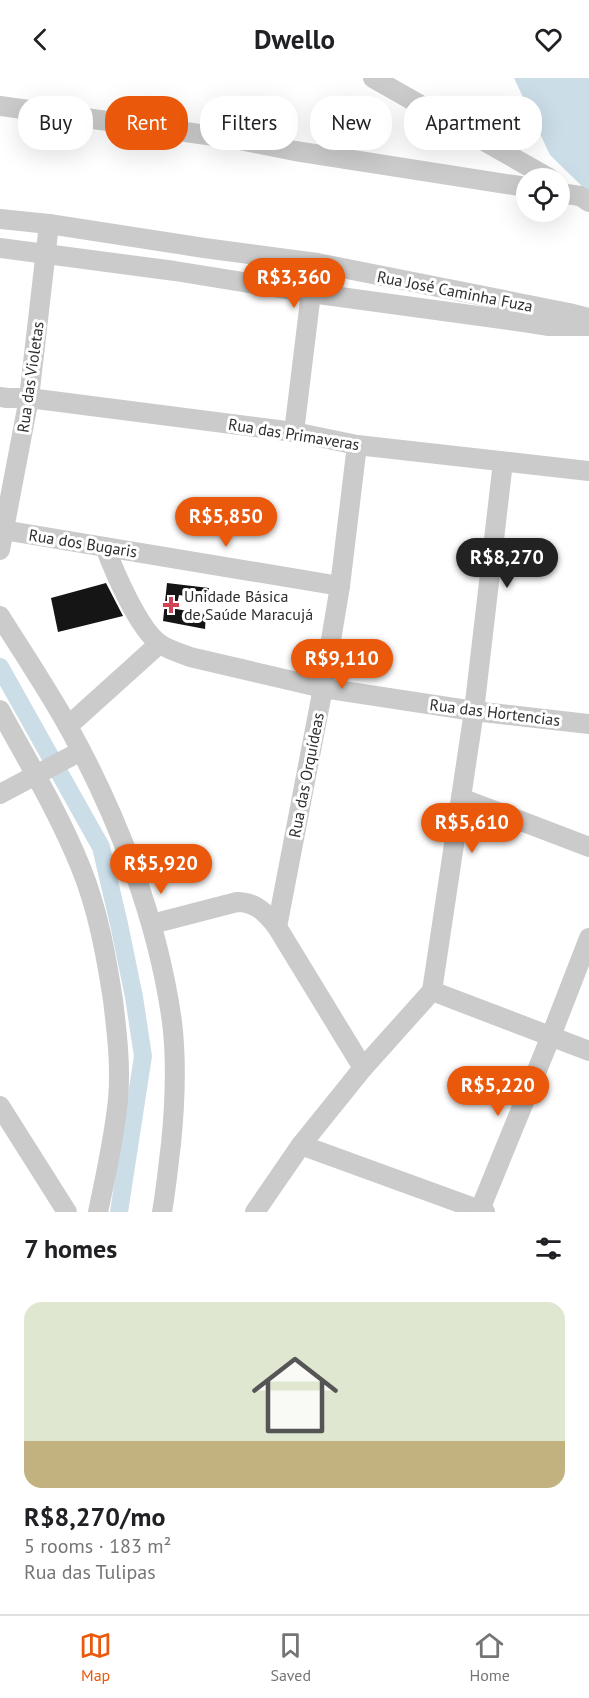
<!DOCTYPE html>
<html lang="en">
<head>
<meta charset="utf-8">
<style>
	:root { --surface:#fff; --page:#f2f2f2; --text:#202124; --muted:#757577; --line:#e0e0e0; --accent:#ea580c }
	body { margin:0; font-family:"PT Sans",sans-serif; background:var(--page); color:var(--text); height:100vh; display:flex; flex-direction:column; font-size:22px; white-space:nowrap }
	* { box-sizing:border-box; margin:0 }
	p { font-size:20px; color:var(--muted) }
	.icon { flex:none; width:33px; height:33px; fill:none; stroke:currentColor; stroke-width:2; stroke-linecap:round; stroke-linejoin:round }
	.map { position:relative; height:1134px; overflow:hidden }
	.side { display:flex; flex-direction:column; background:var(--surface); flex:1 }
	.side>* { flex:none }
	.guide { position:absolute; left:18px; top:18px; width:554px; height:54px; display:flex; gap:12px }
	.buttons { position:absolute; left:516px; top:90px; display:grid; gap:12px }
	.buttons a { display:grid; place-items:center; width:54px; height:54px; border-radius:50%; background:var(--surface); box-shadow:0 6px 24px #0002; font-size:30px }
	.price { position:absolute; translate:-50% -51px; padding:0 14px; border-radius:21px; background:var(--accent); color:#fff; font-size:20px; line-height:39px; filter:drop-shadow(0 2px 3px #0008) }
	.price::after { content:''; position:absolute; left:50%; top:36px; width:18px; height:14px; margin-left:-9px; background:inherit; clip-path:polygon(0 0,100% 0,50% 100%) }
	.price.selected { background:#222; color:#fff }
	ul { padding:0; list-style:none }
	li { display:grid; align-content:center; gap:12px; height:318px; padding:0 24px }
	li span { display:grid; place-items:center; height:186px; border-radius:18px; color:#555 }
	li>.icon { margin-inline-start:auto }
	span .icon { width:108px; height:108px; fill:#fffc; stroke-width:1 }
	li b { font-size:26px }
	h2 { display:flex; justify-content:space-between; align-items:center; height:72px; padding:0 24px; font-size:26px }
	.chip { padding:0 21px; border-radius:24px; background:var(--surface); box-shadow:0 6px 24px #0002; font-size:21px; line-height:54px }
	.chip.selected { background:var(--accent); color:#fff }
	header { display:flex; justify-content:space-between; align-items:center; height:78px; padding:0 24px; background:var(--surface); font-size:27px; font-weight:600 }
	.menu { display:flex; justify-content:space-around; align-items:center; height:84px; border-top:2px solid var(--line); background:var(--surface); font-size:16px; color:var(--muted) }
	.menu a { display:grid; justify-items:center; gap:3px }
	.menu .selected { color:var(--accent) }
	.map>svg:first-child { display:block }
	.water { fill:#cbdde7 }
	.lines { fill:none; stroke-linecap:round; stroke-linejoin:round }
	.canal { stroke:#cbdde7; stroke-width:18 }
	.building { fill:#151515 }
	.street { stroke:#cbcbcb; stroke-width:20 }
	.poi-dot { fill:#d14453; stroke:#fff; stroke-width:2 }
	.labels { text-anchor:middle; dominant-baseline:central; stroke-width:6; stroke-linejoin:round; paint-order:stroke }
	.street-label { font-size:16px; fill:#2e2e2e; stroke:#fff }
	.poi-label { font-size:16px; fill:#2e2e2e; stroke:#fff; text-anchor:start }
</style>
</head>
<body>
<header><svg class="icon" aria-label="back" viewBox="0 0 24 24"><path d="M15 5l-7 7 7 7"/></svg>Dwello<svg class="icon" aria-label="heart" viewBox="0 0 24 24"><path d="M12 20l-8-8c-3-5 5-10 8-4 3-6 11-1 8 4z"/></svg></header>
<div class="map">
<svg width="589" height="1134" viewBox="0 0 589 1134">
	<rect width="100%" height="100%" fill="#fff"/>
	<path class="water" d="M514 0H589V115L550 77Z"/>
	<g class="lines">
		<path class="canal" d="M0 589 101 769 119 846 134 919 143 978 119 1134"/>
	</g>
	<g class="building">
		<path d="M106 505 123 538 58 554 51 520Z"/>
		<path d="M167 505 209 510 207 522 179 517 176 531 206 536 205 551 163 543Z"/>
	</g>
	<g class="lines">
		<g class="street">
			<path d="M373 0 549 100"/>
			<path d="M0 28 235 61 295 73 526 109"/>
			<path d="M560 115 580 118 589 124"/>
			<path d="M0 141 49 146 204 170 317 185 569 235 589 240"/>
			<path d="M0 170 175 193 311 215 530 245 549 248H589"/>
			<path d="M0 319 7 320H29L294 354 357 367 589 393"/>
			<path d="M294 354 311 215 317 185"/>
			<path d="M3 452 340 508"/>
			<path d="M105 469C114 493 139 552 160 566 169 572 180 575 190 579L323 610 474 633 589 646"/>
			<path d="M0 472 29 320 49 146"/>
			<path d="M0 538C23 575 48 612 69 650 118 739 158 842 172 944 177 985 175 1026 171 1066 168 1089 166 1112 162 1134"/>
			<path d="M0 632C28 684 59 735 81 790 98 832 106 877 113 922 117 956 121 988 118 1022 114 1060 106 1097 98 1134"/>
			<path d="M68 648 159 566"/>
			<path d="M0 716 81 673"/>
			<path d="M461 720 589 769"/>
			<path d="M152 846 237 824C256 824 266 835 277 849L363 990 301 1067 255 1134"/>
			<path d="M277 849 323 610 340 508 357 367"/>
			<path d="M432 913 474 633 503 384"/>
			<path d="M432 913 589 973"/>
			<path d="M363 990 432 913"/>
			<path d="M0 1028 67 1134"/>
			<path d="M301 1067 485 1134"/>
			<path d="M479 1134 551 958 589 860"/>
		</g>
	</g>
	<path class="poi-dot" d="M168 518h6v6h6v6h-6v6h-6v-6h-6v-6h6z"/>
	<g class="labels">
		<g class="street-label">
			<text transform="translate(455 213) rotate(11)">Rua José Caminha Fuza</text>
			<text transform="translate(30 299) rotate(-82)">Rua das Violetas</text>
			<text transform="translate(294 356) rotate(9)">Rua das Primaveras</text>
			<text transform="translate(83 465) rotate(9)">Rua dos Bugaris</text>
			<text transform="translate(495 634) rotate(7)">Rua das Hortencias</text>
			<text transform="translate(306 697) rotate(-79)">Rua das Orquídeas</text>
		</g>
		<g class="poi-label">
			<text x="184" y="518">Unidade Básica<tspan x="184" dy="18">de Saúde Maracujá</tspan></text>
		</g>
	</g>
</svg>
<div class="buttons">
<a><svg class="icon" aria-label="locate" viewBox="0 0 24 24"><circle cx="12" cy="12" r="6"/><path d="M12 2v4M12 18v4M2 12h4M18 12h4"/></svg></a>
</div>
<b class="price" style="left:294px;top:231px">R$3,360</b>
<b class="price" style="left:226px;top:470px">R$5,850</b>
<b class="price selected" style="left:507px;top:511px">R$8,270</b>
<b class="price" style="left:342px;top:612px">R$9,110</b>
<b class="price" style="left:472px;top:776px">R$5,610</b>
<b class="price" style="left:161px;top:817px">R$5,920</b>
<b class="price" style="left:498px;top:1039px">R$5,220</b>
<div class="guide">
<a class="chip">Buy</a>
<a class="chip selected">Rent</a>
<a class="chip">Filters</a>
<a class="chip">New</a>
<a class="chip">Apartment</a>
</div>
</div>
<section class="side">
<h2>7 homes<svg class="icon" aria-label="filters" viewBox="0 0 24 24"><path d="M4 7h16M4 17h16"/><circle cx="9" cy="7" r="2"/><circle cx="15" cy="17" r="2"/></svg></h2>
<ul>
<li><span style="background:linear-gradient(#dfe7d0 75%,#c2b280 0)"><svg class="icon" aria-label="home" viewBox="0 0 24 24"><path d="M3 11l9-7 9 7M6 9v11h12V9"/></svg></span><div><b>R$8,270/mo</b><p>5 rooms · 183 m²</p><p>Rua das Tulipas</p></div></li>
</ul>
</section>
<nav class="menu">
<a class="selected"><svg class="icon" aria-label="map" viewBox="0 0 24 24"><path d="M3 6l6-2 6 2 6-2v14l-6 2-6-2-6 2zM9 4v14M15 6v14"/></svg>Map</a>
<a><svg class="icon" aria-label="saved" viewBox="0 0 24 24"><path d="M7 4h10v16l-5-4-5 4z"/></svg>Saved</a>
<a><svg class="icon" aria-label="home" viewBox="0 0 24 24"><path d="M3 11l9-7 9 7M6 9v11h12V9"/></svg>Home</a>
</nav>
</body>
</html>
